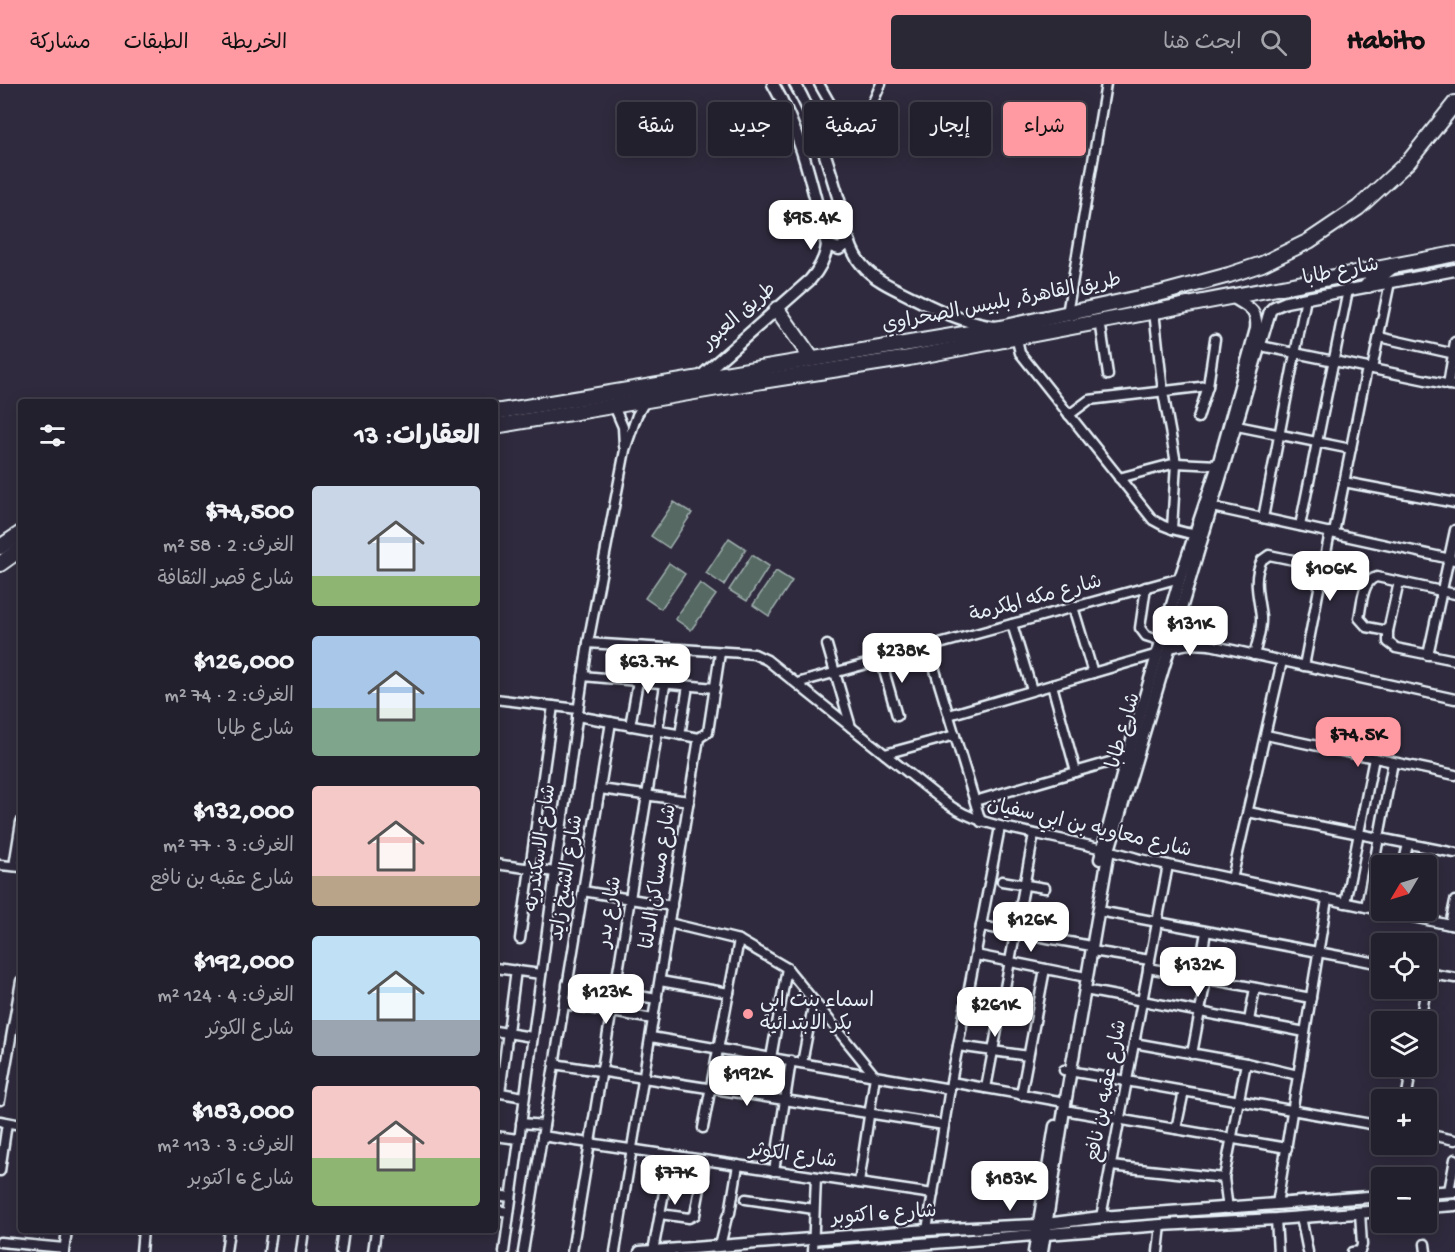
<!DOCTYPE html>
<html lang="ar">
<head>
<meta charset="utf-8">
<style>
	:root { --surface:#23202e; --page:#2b2836; --text:#f1f3f6; --muted:#a3a3aa; --line:#403e4a; --accent:#ff9aa2 }
	body { margin:0; font-family:"Gochi Hand","Playpen Sans Arabic",sans-serif; background:var(--page); color:var(--text); direction:rtl; height:100vh; display:flex; flex-direction:column; font-size:22px; white-space:nowrap }
	* { box-sizing:border-box; margin:0 }
	p { font-size:20px; color:var(--muted) }
	.icon { flex:none; width:33px; height:33px; fill:none; stroke:currentColor; stroke-width:2; stroke-linecap:round; stroke-linejoin:round }
	.map { position:relative; flex:1; overflow:hidden; direction:ltr }
	.sheet { position:absolute; left:18px; top:315px; width:480px; height:834px; display:flex; flex-direction:column; background:var(--surface); border-radius:6px; box-shadow:0 3px 15px #0003,0 0 0 2px var(--line); direction:rtl }
	.sheet>* { flex:none }
	.guide { position:absolute; left:516px; top:18px; width:570px; height:54px; direction:rtl; display:flex; gap:12px }
	.needle { width:39px; rotate:232deg }
	.controls { position:absolute; left:1371px; top:771px; display:grid; gap:12px }
	.controls a { display:grid; place-items:center; width:66px; height:66px; border-radius:6px; background:var(--surface); box-shadow:0 3px 15px #0003,0 0 0 2px var(--line); font-size:30px }
	.price { position:absolute; translate:-50% -51px; padding:0 14px; border-radius:12px; background:#fff; color:#222; font-size:20px; line-height:39px; filter:drop-shadow(0 2px 3px #0008) }
	.price::after { content:''; position:absolute; left:50%; top:36px; width:18px; height:14px; margin-left:-9px; background:inherit; clip-path:polygon(0 0,100% 0,50% 100%) }
	.price.current { background:var(--accent); color:#111 }
	ul { padding:0; list-style:none }
	li { display:flex; align-items:center; gap:18px; height:150px; padding:0 18px }
	li span { display:grid; place-items:center; flex:none; width:168px; height:120px; border-radius:6px; color:#555 }
	li>.icon { margin-inline-start:auto }
	span .icon { width:72px; height:72px; fill:#fffc; stroke-width:1 }
	li b { font-size:26px }
	h2 { display:flex; justify-content:space-between; align-items:center; height:72px; padding:0 18px; font-size:26px }
	.pill { padding:0 21px; border-radius:6px; background:var(--surface); box-shadow:0 3px 15px #0003,0 0 0 2px var(--line); font-size:21px; line-height:54px }
	.pill.current { background:var(--accent); color:#111 }
	header { display:flex; align-items:center; gap:36px; box-sizing:border-box; height:84px; padding:0 30px; background:var(--accent); color:#111 }
	header strong { font-size:28px }
	nav { display:flex; gap:33px; margin-inline-start:auto; font-size:21px }
	.search { width:420px; height:54px; background:var(--page); display:flex; align-items:center; gap:15px; box-sizing:border-box; padding:0 21px; border-radius:6px; color:var(--muted); font-size:22px }
	.map>svg:first-child { display:block }
	.green { fill:#566a63; stroke:#9faeae; stroke-width:1.5 }
	.lines { fill:none; stroke-linecap:round; stroke-linejoin:round }
	.minor-casing { stroke:#e8f1f8; stroke-width:13 }
	.tertiary-casing { stroke:#e8f1f8; stroke-width:15 }
	.trunk-casing { stroke:#e8f1f8; stroke-width:18 }
	.minor { stroke:#2f2a3d; stroke-width:8 }
	.tertiary { stroke:#2f2a3d; stroke-width:10 }
	.trunk { stroke:#2f2a3d; stroke-width:14 }
	.poi-dot { fill:#ff9aa2; stroke:#2f2a3d; stroke-width:2 }
	.labels { text-anchor:middle; dominant-baseline:central; stroke-width:4.5; stroke-linejoin:round; paint-order:stroke }
	.street-label { font-size:20px; fill:#e8f1f8; stroke:#2f2a3d }
	.poi-label { font-size:20px; fill:#e8f1f8; stroke:#2f2a3d; text-anchor:start }
</style>
</head>
<body>
<header>
<strong>Habito</strong>
<div class="search"><svg class="icon" aria-label="search" viewBox="0 0 24 24"><circle cx="10" cy="10" r="6"/><path d="M15 15l6 6"/></svg>ابحث هنا</div>
<nav><a>الخريطة</a><a>الطبقات</a><a>مشاركة</a></nav>
</header>
<div class="map">
<svg width="1455" height="1168" viewBox="0 0 1455 1168">
	<rect width="100%" height="100%" fill="#2f2a3d"/>
	<filter id="ink" filterUnits="userSpaceOnUse"><feTurbulence type="fractalNoise" baseFrequency=".0167" numOctaves="2"/><feDisplacementMap in="SourceGraphic" scale="12" xChannelSelector="R" yChannelSelector="G"/><feConvolveMatrix kernelMatrix="1 2 1 2 8 2 1 2 1" color-interpolation-filters="sRGB"/></filter>
	<g filter="url(#ink)">
		<g class="green">
			<path d="M674 418 692 429 669 464 651 452Z"/>
			<path d="M729 454 746 465 724 501 706 489Z"/>
			<path d="M752 471 769 482 747 517 729 506Z"/>
			<path d="M669 479 685 490 661 525 645 514Z"/>
			<path d="M776 487 792 497 769 532 753 521Z"/>
			<path d="M700 499 716 511 691 546 675 535Z"/>
		</g>
		<g class="lines">
			<g class="minor-casing">
				<g id="minor">
					<path d="M819 0 838 33"/>
					<path d="M812 36 830 30C837 32 842 37 848 39 866 43 875 12 881 0"/>
					<path d="M1154 227 1163 308 1176 379 1172 445"/>
					<path d="M1067 230 1106 0"/>
					<path d="M1100 236 1108 291"/>
					<path d="M1016 252 1020 269 1153 436C1167 445 1183 449 1200 451"/>
					<path d="M1379 253 1455 270"/>
					<path d="M1261 262 1455 302"/>
					<path d="M1372 285 1390 198"/>
					<path d="M1448 301 1455 258"/>
					<path d="M614 322 623 343 624 362"/>
					<path d="M1069 331 1089 316 1208 302"/>
					<path d="M1198 334 1208 302 1215 255"/>
					<path d="M1237 342 1351 365"/>
					<path d="M1119 394 1176 379 1218 381"/>
					<path d="M1344 398 1455 419"/>
					<path d="M1212 423 1455 476"/>
					<path d="M1263 434 1306 214"/>
					<path d="M1300 442 1348 206"/>
					<path d="M1334 449 1367 284"/>
					<path d="M1399 498 1388 547V558L1396 564 1455 576"/>
					<path d="M1146 503 1140 544 1146 552 1162 557"/>
					<path d="M1073 523 1093 589"/>
					<path d="M1178 532 1193 548 1210 561"/>
					<path d="M1012 540 1032 606"/>
					<path d="M1388 547 1367 543 1359 534C1362 521 1362 496 1377 493L1455 510"/>
					<path d="M588 559 743 569 754 570 767 576 946 719C974 739 1008 744 1041 751 1074 758 1107 765 1140 775L1455 842"/>
					<path d="M827 561 851 643"/>
					<path d="M928 563 981 738"/>
					<path d="M1169 564 1189 560 1210 561 1455 615"/>
					<path d="M1254 571C1257 559 1262 546 1261 533 1259 514 1252 495 1262 476L1269 471 1323 482"/>
					<path d="M1428 571 1455 446"/>
					<path d="M881 576 897 632"/>
					<path d="M1304 582 1330 448"/>
					<path d="M583 592 715 604"/>
					<path d="M797 599 1180 494"/>
					<path d="M1052 601 1076 688"/>
					<path d="M495 615 578 625"/>
					<path d="M949 631 1158 570"/>
					<path d="M577 632 699 654"/>
					<path d="M630 642 638 597"/>
					<path d="M680 651 688 602"/>
					<path d="M1266 651 1455 691"/>
					<path d="M885 670 955 651"/>
					<path d="M600 705 689 717"/>
					<path d="M975 717 1127 673"/>
					<path d="M1248 728 1455 769"/>
					<path d="M495 780 555 788"/>
					<path d="M0 781 21 783"/>
					<path d="M14 782 21 738"/>
					<path d="M1403 782 1408 760"/>
					<path d="M1232 795 1282 577"/>
					<path d="M1002 797 1045 804"/>
					<path d="M583 807 672 822"/>
					<path d="M1345 819 1374 674"/>
					<path d="M1366 823 1393 678"/>
					<path d="M1099 827 1382 880"/>
					<path d="M669 839 739 856 787 884 875 992 859 1099"/>
					<path d="M1450 841 1455 817"/>
					<path d="M981 842 1086 861"/>
					<path d="M520 855 553 622"/>
					<path d="M1092 867 1150 876"/>
					<path d="M976 871 1081 892"/>
					<path d="M495 884 541 890"/>
					<path d="M1148 884 1311 914"/>
					<path d="M1426 889 1455 894"/>
					<path d="M1198 893 1206 848"/>
					<path d="M660 897 729 909"/>
					<path d="M567 900 657 915"/>
					<path d="M1085 906 1305 948"/>
					<path d="M564 920 653 935"/>
					<path d="M1249 937 1255 904"/>
					<path d="M1420 938 1426 904"/>
					<path d="M495 947 532 953"/>
					<path d="M651 953 950 1005"/>
					<path d="M1134 959 1246 979 1298 991"/>
					<path d="M958 962 1028 972"/>
					<path d="M1192 970 1206 895"/>
					<path d="M771 974 787 884"/>
					<path d="M802 979 814 917"/>
					<path d="M554 980 944 1041"/>
					<path d="M1064 986 1382 1042"/>
					<path d="M951 998 1059 1017"/>
					<path d="M986 1004 1034 750"/>
					<path d="M495 1008 524 1013"/>
					<path d="M500 1009 516 886"/>
					<path d="M1021 1011 1045 885"/>
					<path d="M0 1016 21 897"/>
					<path d="M1406 1016 1412 982"/>
					<path d="M1064 1026 1287 1064"/>
					<path d="M0 1037 21 1041"/>
					<path d="M521 1039 544 1041"/>
					<path d="M703 1044 739 856"/>
					<path d="M1176 1045 1184 1007"/>
					<path d="M1426 1050 1455 1056"/>
					<path d="M495 1052 518 1055"/>
					<path d="M542 1052 933 1110"/>
					<path d="M1111 1082 1224 1094"/>
					<path d="M0 1087 7 1039"/>
					<path d="M774 1087 791 977"/>
					<path d="M1449 1107 1455 1075"/>
					<path d="M495 1111 511 1113"/>
					<path d="M746 1115 814 1125"/>
					<path d="M1277 1120 1327 815"/>
					<path d="M1228 1125 1224 1094 1246 979"/>
					<path d="M495 1126 509 1128"/>
					<path d="M660 1130 689 1134 695 1131 705 1077"/>
					<path d="M1101 1133 1168 781"/>
					<path d="M1301 1133 1308 1168"/>
					<path d="M1276 1135 1278 1168"/>
					<path d="M927 1146 951 998 1000 743"/>
					<path d="M0 1158 64 1164"/>
					<path d="M1425 1160 1426 1168"/>
					<path d="M720 1162 727 1133 730 1129 738 1081"/>
					<path d="M653 1167 671 1071"/>
					<path d="M64 1168 67 1146"/>
					<path d="M141 1168 143 1146"/>
					<path d="M226 1168 229 1146"/>
					<path d="M269 1168 272 1146"/>
					<path d="M301 1168 304 1146"/>
					<path d="M341 1168 344 1146"/>
					<path d="M373 1168 376 1146"/>
					<path d="M504 1168 555 788 588 559 625 366 637 331 646 316"/>
					<path d="M523 1168 611 638"/>
					<path d="M572 1168 671 565"/>
					<path d="M615 1168 699 654 708 648 720 569"/>
					<path d="M813 1168 816 1093"/>
					<path d="M1158 1168 1161 1141"/>
					<path d="M1352 1168 1360 1167 1362 1161 1360 1128"/>
				</g>
			</g>
			<g class="tertiary-casing">
				<g id="tertiary">
					<path d="M795 0C816 36 827 77 839 116 845 138 847 164 862 181 875 197 898 206 916 215 941 228 966 239 994 243"/>
					<path d="M827 161 839 165 850 158"/>
					<path d="M699 294 810 196C819 186 825 176 827 161 813 106 802 50 773 0"/>
					<path d="M1100 775 1127 673 1180 494 1218 381 1256 245C1258 225 1248 223 1232 213"/>
					<path d="M1426 1109 1455 1107"/>
					<path d="M1426 1123 1455 1121"/>
					<path d="M640 1168 927 1146 1038 1141 1101 1133 1382 1112"/>
					<path d="M819 1168 1161 1141 1276 1135 1382 1127"/>
					<path d="M1034 1168 1055 1042"/>
					<path d="M1042 1168 1064 1026 1109 766 1270 227 1274 223 1286 218 1455 186"/>
				</g>
			</g>
			<g class="trunk-casing">
				<g id="trunk">
					<path d="M1368 201 1392 182"/>
					<path d="M777 225 812 275"/>
					<path d="M495 328 1000 244 1162 209 1229 191 1262 180 1309 157 1358 124 1409 77 1455 19"/>
					<path d="M495 342 718 304 909 274 1455 170"/>
					<path d="M0 463 21 449"/>
					<path d="M0 480 21 465"/>
				</g>
			</g>
			<use href="#minor" class="minor"/>
			<use href="#tertiary" class="tertiary"/>
			<use href="#trunk" class="trunk"/>
		</g>
	</g>
	<circle class="poi-dot" cx="748" cy="930" r="6"/>
	<g class="labels">
		<g class="street-label">
			<text transform="translate(1341 189) rotate(-11)">شارع طابا</text>
			<text transform="translate(1002 220) rotate(-11)">طريق القاهرة, بلبيس الصحراوي</text>
			<text transform="translate(740 233) rotate(-41)">طريق العبور</text>
			<text transform="translate(1036 516) rotate(-15)">شارع مكه المكرمة</text>
			<text transform="translate(1125 647) rotate(-74)">شارع طابا</text>
			<text transform="translate(1089 745) rotate(13)">شارع معاويه بن ابي سفيان</text>
			<text transform="translate(542 764) rotate(-82)">شارع الاسكندريه</text>
			<text transform="translate(660 793) rotate(-81)">شارع مساكن الدلتا</text>
			<text transform="translate(568 794) rotate(-81)">شارع الشيخ زايد</text>
			<text transform="translate(611 828) rotate(-81)">شارع بدر</text>
			<text transform="translate(1108 1007) rotate(-79)">شارع عقبه بن نافع</text>
			<text transform="translate(793 1073) rotate(8)">شارع الكوثر</text>
			<text transform="translate(884 1132) rotate(-4)">شارع 6 اكتوبر</text>
		</g>
		<g class="poi-label">
			<text x="760" y="918">اسماء بنت ابي<tspan x="760" dy="23">بكر الابتدائيه</tspan></text>
		</g>
	</g>
</svg>
<div class="controls">
<a><svg class="needle" viewBox="-14 -14 28 28"><path d="M0-13l5 13h-10z" fill="#e53935"/><path d="M0 13l5-13h-10z" fill="#a3a3aa"/></svg></a>
<a><svg class="icon" aria-label="locate" viewBox="0 0 24 24"><circle cx="12" cy="12" r="6"/><path d="M12 2v4M12 18v4M2 12h4M18 12h4"/></svg></a>
<a><svg class="icon" aria-label="layers" viewBox="0 0 24 24"><path d="M12 4l9 5-9 5-9-5zM3 14l9 5 9-5"/></svg></a>
<a>+</a>
<a>−</a>
</div>
<b class="price" style="left:811px;top:167px">$95.4K</b>
<b class="price" style="left:1330px;top:518px">$106K</b>
<b class="price" style="left:1190px;top:573px">$131K</b>
<b class="price" style="left:902px;top:600px">$238K</b>
<b class="price" style="left:648px;top:611px">$63.7K</b>
<b class="price current" style="left:1358px;top:684px">$74.5K</b>
<b class="price" style="left:1031px;top:869px">$126K</b>
<b class="price" style="left:1198px;top:914px">$132K</b>
<b class="price" style="left:606px;top:941px">$123K</b>
<b class="price" style="left:995px;top:954px">$261K</b>
<b class="price" style="left:747px;top:1023px">$192K</b>
<b class="price" style="left:675px;top:1122px">$77K</b>
<b class="price" style="left:1010px;top:1128px">$183K</b>
<div class="guide">
<a class="pill current">شراء</a>
<a class="pill">إيجار</a>
<a class="pill">تصفية</a>
<a class="pill">جديد</a>
<a class="pill">شقة</a>
</div>
<section class="sheet">
<h2>العقارات: 13<svg class="icon" aria-label="filters" viewBox="0 0 24 24"><path d="M4 7h16M4 17h16"/><circle cx="9" cy="7" r="2"/><circle cx="15" cy="17" r="2"/></svg></h2>
<ul>
<li><span style="background:linear-gradient(#c9d6e8 75%,#8fb573 0)"><svg class="icon" aria-label="home" viewBox="0 0 24 24"><path d="M3 11l9-7 9 7M6 9v11h12V9"/></svg></span><div><b>$74,500</b><p>الغرف: 2 · 58 m²</p><p>شارع قصر الثقافة</p></div></li>
<li><span style="background:linear-gradient(#a9c7e8 60%,#7fa58c 0)"><svg class="icon" aria-label="home" viewBox="0 0 24 24"><path d="M3 11l9-7 9 7M6 9v11h12V9"/></svg></span><div><b>$126,000</b><p>الغرف: 2 · 74 m²</p><p>شارع طابا</p></div></li>
<li><span style="background:linear-gradient(#f6c9c9 75%,#b9a48a 0)"><svg class="icon" aria-label="home" viewBox="0 0 24 24"><path d="M3 11l9-7 9 7M6 9v11h12V9"/></svg></span><div><b>$132,000</b><p>الغرف: 3 · 77 m²</p><p>شارع عقبه بن نافع</p></div></li>
<li><span style="background:linear-gradient(#bfe0f5 70%,#9aa5b1 0)"><svg class="icon" aria-label="home" viewBox="0 0 24 24"><path d="M3 11l9-7 9 7M6 9v11h12V9"/></svg></span><div><b>$192,000</b><p>الغرف: 4 · 124 m²</p><p>شارع الكوثر</p></div></li>
<li><span style="background:linear-gradient(#f6c9c9 60%,#8fb573 0)"><svg class="icon" aria-label="home" viewBox="0 0 24 24"><path d="M3 11l9-7 9 7M6 9v11h12V9"/></svg></span><div><b>$183,000</b><p>الغرف: 3 · 113 m²</p><p>شارع 6 اكتوبر</p></div></li>
</ul>
</section>
</div>
</body>
</html>
